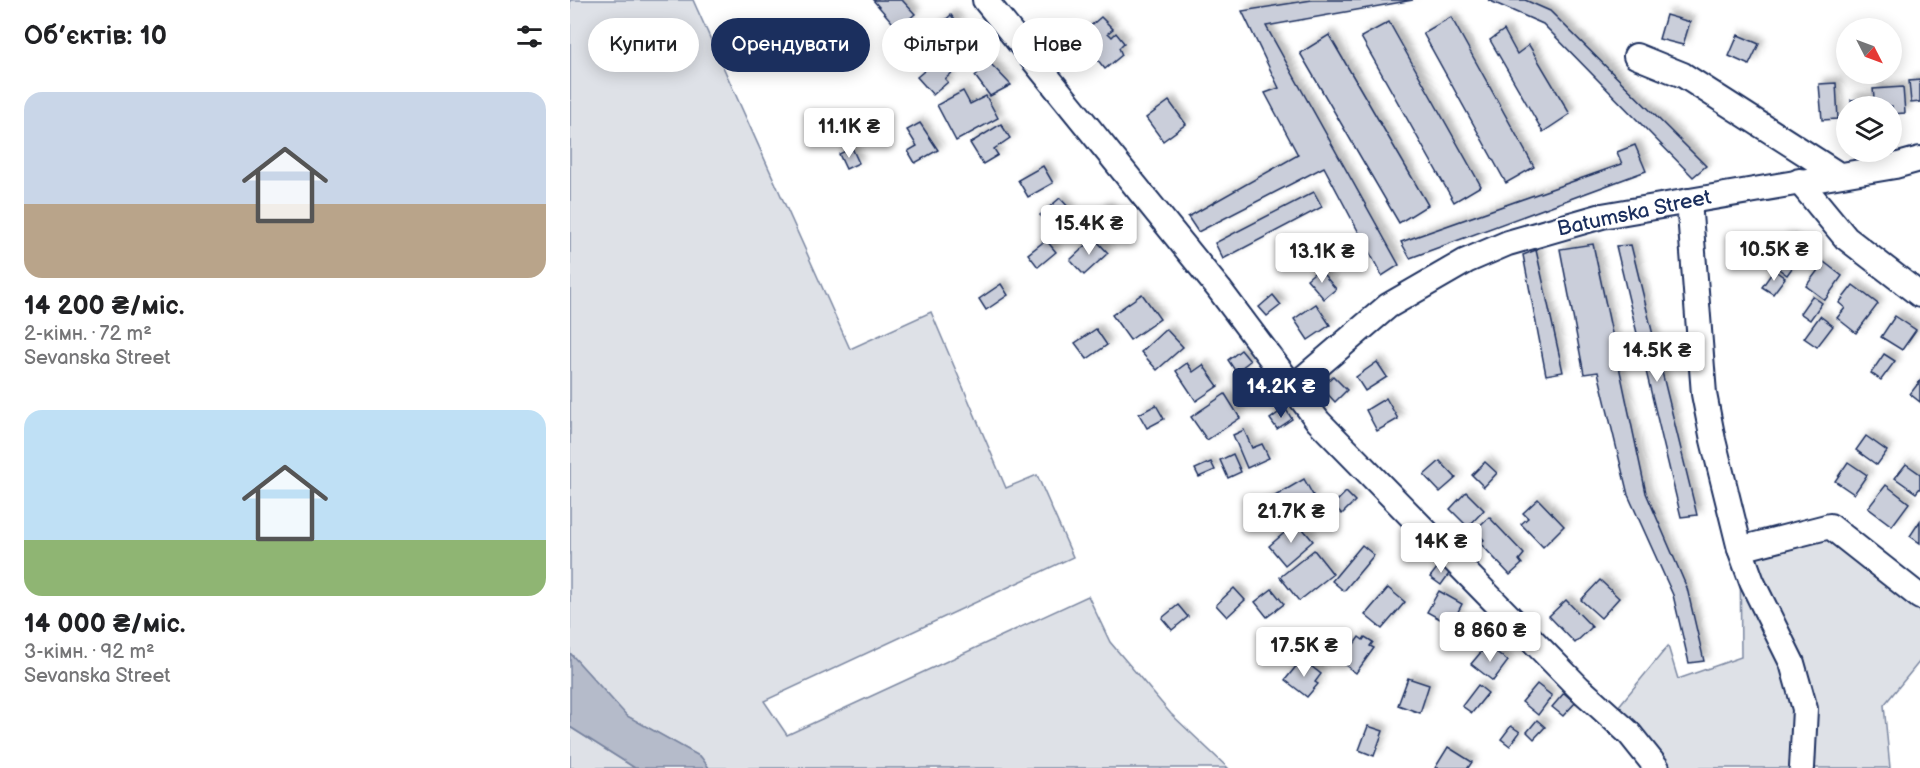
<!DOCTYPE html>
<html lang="uk">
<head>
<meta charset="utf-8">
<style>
	:root { --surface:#fff; --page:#f6f6f6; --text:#202124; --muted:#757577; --accent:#1b2f5e }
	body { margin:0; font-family:"Balsamiq Sans",sans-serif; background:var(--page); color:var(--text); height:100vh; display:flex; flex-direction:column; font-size:22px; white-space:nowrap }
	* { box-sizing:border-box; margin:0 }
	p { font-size:20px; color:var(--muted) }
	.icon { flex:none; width:33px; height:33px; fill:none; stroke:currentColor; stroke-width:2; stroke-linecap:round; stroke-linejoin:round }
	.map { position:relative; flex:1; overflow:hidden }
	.sheet { display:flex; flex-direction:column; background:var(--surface); width:570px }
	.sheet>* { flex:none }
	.top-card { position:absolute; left:18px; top:18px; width:570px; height:54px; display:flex; gap:12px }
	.needle { width:39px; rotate:132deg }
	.controls { position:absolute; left:1266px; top:18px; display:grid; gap:12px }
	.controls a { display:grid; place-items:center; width:66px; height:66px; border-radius:50%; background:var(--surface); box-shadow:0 3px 15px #0003; font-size:30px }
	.price { position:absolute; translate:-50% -51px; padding:0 14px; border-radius:6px; background:#fff; color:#222; font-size:20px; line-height:39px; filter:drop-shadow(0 2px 3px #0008) }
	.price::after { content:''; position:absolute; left:50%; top:36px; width:18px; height:14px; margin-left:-9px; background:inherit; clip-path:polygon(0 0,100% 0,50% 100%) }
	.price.active { background:var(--accent); color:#fff }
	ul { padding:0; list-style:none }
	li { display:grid; align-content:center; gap:12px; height:318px; padding:0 24px }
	li span { display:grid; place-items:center; height:186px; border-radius:18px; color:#555 }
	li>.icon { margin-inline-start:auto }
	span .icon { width:108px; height:108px; fill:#fffc; stroke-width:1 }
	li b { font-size:26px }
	h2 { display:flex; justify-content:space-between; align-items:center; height:72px; padding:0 24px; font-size:26px }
	.chip { padding:0 21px; border-radius:27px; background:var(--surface); box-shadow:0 3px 15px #0003; font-size:21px; line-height:54px }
	.chip.active { background:var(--accent); color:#fff }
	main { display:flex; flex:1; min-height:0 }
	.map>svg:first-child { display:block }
	.green { fill:#dee1e7; stroke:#7c88a2; stroke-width:1.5 }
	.water { fill:#b5bbca; stroke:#77839f; stroke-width:1.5 }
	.building { fill:#caceda; stroke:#1b2f5e; stroke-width:1.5; filter:url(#shadow) }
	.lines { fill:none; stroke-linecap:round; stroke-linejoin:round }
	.minor-casing { stroke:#1b2f5e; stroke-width:28 }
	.minor { stroke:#fff; stroke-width:24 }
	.labels { text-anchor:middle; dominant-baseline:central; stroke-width:4.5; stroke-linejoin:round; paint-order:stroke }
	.street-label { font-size:21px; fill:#1b2f5e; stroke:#fff }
</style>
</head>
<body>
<main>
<section class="sheet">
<h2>Об’єктів: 10<svg class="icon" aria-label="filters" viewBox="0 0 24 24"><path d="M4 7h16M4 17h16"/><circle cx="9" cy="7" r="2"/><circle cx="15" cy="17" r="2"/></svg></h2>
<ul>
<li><span style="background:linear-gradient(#c9d6e8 60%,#b9a48a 0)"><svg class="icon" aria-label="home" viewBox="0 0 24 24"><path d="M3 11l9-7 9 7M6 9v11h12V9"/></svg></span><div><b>14 200 ₴/міс.</b><p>2-кімн. · 72 m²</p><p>Sevanska Street</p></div></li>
<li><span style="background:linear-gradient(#bfe0f5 70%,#8fb573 0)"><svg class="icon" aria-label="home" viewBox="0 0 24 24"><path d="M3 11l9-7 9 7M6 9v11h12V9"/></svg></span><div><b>14 000 ₴/міс.</b><p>3-кімн. · 92 m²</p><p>Sevanska Street</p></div></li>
</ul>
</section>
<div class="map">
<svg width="1350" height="768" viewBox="0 0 1350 768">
	<defs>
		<filter id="shadow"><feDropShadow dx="5" dy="-5" stdDeviation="3" flood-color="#0004"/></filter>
	</defs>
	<rect width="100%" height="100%" fill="#fff"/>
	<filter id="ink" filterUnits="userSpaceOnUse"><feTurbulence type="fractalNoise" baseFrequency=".0167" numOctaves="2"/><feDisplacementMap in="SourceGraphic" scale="12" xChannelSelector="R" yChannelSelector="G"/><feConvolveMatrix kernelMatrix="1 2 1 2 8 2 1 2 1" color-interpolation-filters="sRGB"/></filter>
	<g filter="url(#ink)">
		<g class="green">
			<path d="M0 0H123L280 349 361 312 436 488 467 475 503 557 194 701 217 735 518 596 540 642 601 714 658 768H139L131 757 57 716 0 653Z"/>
			<path d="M1260 526 1350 597V661L1314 705 1320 768H1087L1039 718 1098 646 1108 679 1171 657 1170 549Z"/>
			<path d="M0 727 65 768H0Z"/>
		</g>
		<path class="water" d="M0 653 57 716 131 757 139 768H65L0 727Z"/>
		<g class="building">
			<path d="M303 0H332L345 14 328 29Z"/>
			<path d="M742 0H843L696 26 829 265 812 276 754 167 628 232 618 217 728 155 695 93 709 88 672 11Z"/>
			<path d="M918 0H955L980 11 1136 166 1123 177 973 24Z"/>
			<path d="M381 15 388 24 371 39 363 31Z"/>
			<path d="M1096 15 1120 22 1113 45 1089 39Z"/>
			<path d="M531 17 543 29 538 33 542 37 546 33 554 43 549 48 552 55 535 69 522 53 511 62 497 46Z"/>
			<path d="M881 17 964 167 936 183 853 33Z"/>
			<path d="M819 22 911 186 884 202 791 37Z"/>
			<path d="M934 30 947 54 959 45 1000 114 973 132 920 40Z"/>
			<path d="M759 35 858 205 829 223 730 53Z"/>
			<path d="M1168 35 1189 44 1179 65 1159 56Z"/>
			<path d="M382 41 398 59 375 79 378 82 363 95 347 77 360 66 358 63Z"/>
			<path d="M419 62 441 85 420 96 405 76Z"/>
			<path d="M1350 80V102L1341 103 1339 81Z"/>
			<path d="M1266 83 1268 119 1252 120 1249 84Z"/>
			<path d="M1333 87 1335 113 1322 114V106H1305L1303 89Z"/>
			<path d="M393 91 400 104 416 96 428 118 386 141 367 105Z"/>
			<path d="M1301 98V106H1282L1281 100Z"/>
			<path d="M599 101 616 124 593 141 576 118Z"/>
			<path d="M350 123 368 150 345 163 338 151 347 146 337 130Z"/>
			<path d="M431 124 440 138 424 149 428 155 413 164 400 143Z"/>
			<path d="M1065 145 1076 171 840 258 831 242 1052 164 1047 152Z"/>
			<path d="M282 148 289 163 276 169 269 154Z"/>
			<path d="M473 166 483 183 458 197 448 180Z"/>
			<path d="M744 192 752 207 653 259 645 243Z"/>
			<path d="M490 198 501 210 482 227 470 215Z"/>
			<path d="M536 206 544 216 525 232 517 223Z"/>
			<path d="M1216 237 1235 250 1217 275 1198 261Z"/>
			<path d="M524 238 538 253 514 275 500 260Z"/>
			<path d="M476 240 486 252 468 267 458 254Z"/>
			<path d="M1023 244 1076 493 1117 588 1134 661 1119 663 1103 595 1058 495 1028 372 1014 374 990 249Z"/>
			<path d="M1061 245 1127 515 1111 517 1046 246Z"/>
			<path d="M966 250 993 372 976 375 953 255Z"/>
			<path d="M1254 262 1272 276 1255 300 1236 286Z"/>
			<path d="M749 269 766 289 754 299 737 279Z"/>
			<path d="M1204 270 1215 278 1203 294 1192 287Z"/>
			<path d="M431 284 438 295 416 310 409 299Z"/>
			<path d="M1283 285 1308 304 1286 333 1267 318 1275 308 1269 303Z"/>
			<path d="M572 294 590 319 560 340 542 315Z"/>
			<path d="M703 295 711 305 697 316 689 307Z"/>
			<path d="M1242 296 1252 303 1240 320 1230 313Z"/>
			<path d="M746 304 760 325 738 340 724 319Z"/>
			<path d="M1250 316 1263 326 1247 347 1234 338Z"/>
			<path d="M1325 316 1346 330 1332 350 1311 337Z"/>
			<path d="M526 329 537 345 517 359 505 343Z"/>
			<path d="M596 329 613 347 587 370 571 352Z"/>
			<path d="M671 350 680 361 666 372 658 360Z"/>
			<path d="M1314 354 1325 361 1311 380 1301 373Z"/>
			<path d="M807 362 817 377 795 391 786 377Z"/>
			<path d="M617 363 623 372 633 365 648 386 626 401 606 371Z"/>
			<path d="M690 374 702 391 688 401 676 385Z"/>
			<path d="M763 376 777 390 765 402 751 387Z"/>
			<path d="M1350 381V402L1340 394Z"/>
			<path d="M655 394 670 418 637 440 621 417Z"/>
			<path d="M816 398 828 419 807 431 796 410Z"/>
			<path d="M586 405 594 419 577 428 569 414Z"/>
			<path d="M715 408 722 419 707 429 700 419Z"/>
			<path d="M674 430 682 448 692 444 699 458 677 468 663 435Z"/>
			<path d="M1296 436 1317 451 1307 465 1286 450Z"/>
			<path d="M663 454 671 472 658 478 650 460Z"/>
			<path d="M870 461 886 478 870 492 854 475Z"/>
			<path d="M641 462 645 470 629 477 625 469Z"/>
			<path d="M915 462 927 473 914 487 902 475Z"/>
			<path d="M1278 462 1297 475 1284 494 1265 481Z"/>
			<path d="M1336 464 1350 474V488L1346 493 1325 478Z"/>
			<path d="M734 479 744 497 717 513 712 504 694 515 688 506Z"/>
			<path d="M1316 485 1339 503 1322 526 1298 508Z"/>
			<path d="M776 492 785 501 772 514 763 505Z"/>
			<path d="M896 492 914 510 898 527 880 509Z"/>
			<path d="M968 499 994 526 973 547 951 524 958 518 953 513Z"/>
			<path d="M919 517 954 554 949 560 952 564 940 575 910 543 914 540 905 530Z"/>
			<path d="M1350 521V543L1340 536Z"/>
			<path d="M727 522 743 541 715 565 699 546Z"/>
			<path d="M792 545 804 555 774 591 762 581Z"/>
			<path d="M744 550 763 574 729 601 710 577Z"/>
			<path d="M871 563 881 571 871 585 860 577Z"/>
			<path d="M1030 580 1049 598 1031 618 1011 600Z"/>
			<path d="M664 588 675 600 657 617 646 605Z"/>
			<path d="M818 588 835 602 812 629 795 615Z"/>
			<path d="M702 589 714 604 697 617 685 602Z"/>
			<path d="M869 591 892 604 881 625 857 612Z"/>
			<path d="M996 600 1022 627 1005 643 979 616Z"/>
			<path d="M608 605 618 617 602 630 592 618Z"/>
			<path d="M789 637 793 640 795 637 803 642 800 646 804 648 786 673 771 662Z"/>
			<path d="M917 645 938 661 923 681 901 664Z"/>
			<path d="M732 659 751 674 745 682 748 684 737 697 715 680Z"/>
			<path d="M838 678 859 685 850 713 828 705Z"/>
			<path d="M967 684 982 696 968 715 952 702Z"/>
			<path d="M908 685 918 693 902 713 892 706Z"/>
			<path d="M994 693 1005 703 993 716 982 707Z"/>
			<path d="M967 720 975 727 964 739 957 732Z"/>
			<path d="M798 726 813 731 804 756 789 750Z"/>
			<path d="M941 726 950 732 940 746 931 739Z"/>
			<path d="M878 747 902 762 898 768H865Z"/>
		</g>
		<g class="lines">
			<g class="minor-casing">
				<g id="minor">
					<path d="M415 0 649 289 748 421 1009 688 1059 733 1087 768"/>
					<path d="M1066 56 1113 75 1269 175"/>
					<path d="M1229 181 1276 238 1350 295"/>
					<path d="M1119 201 1134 394 1143 440 1170 549 1182 582 1222 663 1235 709 1232 768"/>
					<path d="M723 387 818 306 896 261 938 243 1032 216 1325 166 1350 159"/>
					<path d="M1170 549 1260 526 1350 597"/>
				</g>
			</g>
			<use href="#minor" class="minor"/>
		</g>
	</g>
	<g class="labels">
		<g class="street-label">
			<text transform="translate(1064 213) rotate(-12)">Batumska Street</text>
		</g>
	</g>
</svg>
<div class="controls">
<a><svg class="needle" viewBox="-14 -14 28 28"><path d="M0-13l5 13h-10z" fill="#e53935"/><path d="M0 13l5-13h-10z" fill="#757577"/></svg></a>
<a><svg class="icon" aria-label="layers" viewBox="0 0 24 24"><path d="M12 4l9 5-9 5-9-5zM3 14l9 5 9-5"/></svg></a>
</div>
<b class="price" style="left:279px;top:159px">11.1K ₴</b>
<b class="price" style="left:519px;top:256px">15.4K ₴</b>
<b class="price" style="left:1204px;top:282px">10.5K ₴</b>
<b class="price" style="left:752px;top:284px">13.1K ₴</b>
<b class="price" style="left:1087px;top:383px">14.5K ₴</b>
<b class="price active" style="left:711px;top:419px">14.2K ₴</b>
<b class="price" style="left:721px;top:544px">21.7K ₴</b>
<b class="price" style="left:871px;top:574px">14K ₴</b>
<b class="price" style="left:920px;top:663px">8 860 ₴</b>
<b class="price" style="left:734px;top:678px">17.5K ₴</b>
<div class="top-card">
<a class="chip">Купити</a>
<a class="chip active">Орендувати</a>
<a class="chip">Фільтри</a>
<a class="chip">Нове</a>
</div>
</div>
</main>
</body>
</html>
